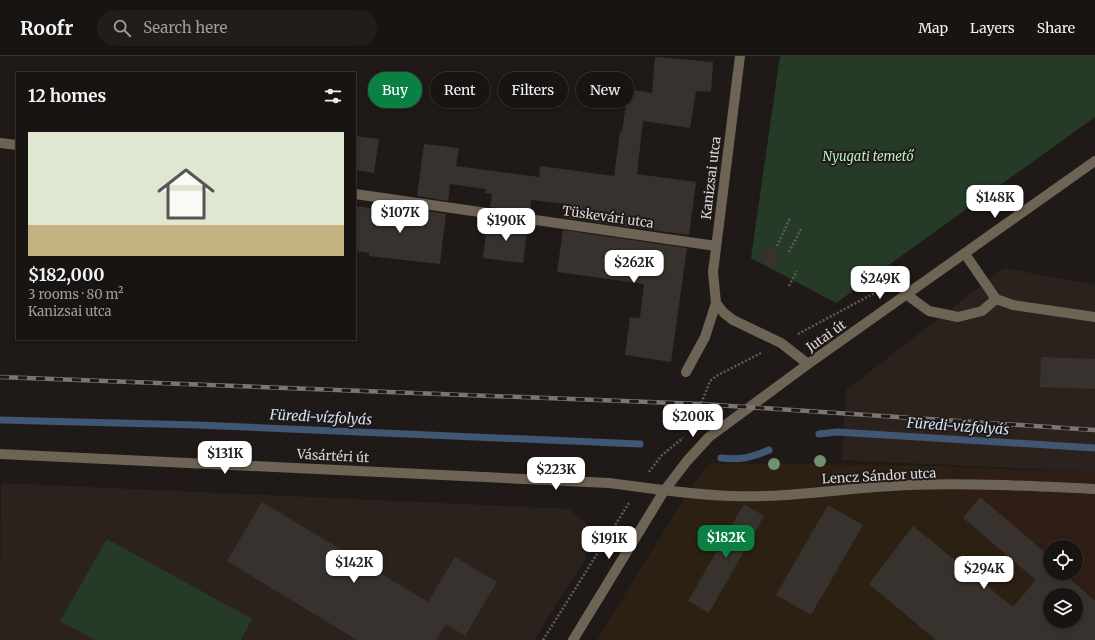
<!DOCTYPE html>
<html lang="en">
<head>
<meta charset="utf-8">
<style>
	:root { --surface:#171412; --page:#201d1b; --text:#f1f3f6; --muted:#9e9e9f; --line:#363332; --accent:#0b8043 }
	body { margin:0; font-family:Merriweather,serif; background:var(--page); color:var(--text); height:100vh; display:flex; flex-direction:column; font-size:15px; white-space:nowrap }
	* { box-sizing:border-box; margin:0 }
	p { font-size:13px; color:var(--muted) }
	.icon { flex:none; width:22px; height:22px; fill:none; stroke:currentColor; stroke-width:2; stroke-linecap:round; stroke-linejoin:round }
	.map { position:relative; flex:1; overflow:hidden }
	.details { position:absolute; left:16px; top:16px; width:340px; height:268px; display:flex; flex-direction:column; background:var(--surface); border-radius:0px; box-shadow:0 2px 6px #0003,0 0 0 1px var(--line) }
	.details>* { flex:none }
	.banner { position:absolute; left:368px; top:16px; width:380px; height:36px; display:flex; gap:8px }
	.tools { position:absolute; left:1043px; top:484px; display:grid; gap:8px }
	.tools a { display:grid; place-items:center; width:40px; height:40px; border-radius:50%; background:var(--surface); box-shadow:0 2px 6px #0003,0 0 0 1px var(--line); font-size:20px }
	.price { position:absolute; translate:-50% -34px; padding:0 9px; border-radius:8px; background:#fff; color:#222; font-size:13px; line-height:26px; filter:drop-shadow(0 1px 2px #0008) }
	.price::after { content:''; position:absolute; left:50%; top:24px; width:12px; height:9px; margin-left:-6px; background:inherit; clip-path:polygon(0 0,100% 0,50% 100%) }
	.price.active { background:var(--accent); color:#fff }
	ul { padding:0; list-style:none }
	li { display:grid; align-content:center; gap:8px; height:212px; padding:0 12px }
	li span { display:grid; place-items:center; height:124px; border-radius:0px; color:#555 }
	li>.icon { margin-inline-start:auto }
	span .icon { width:72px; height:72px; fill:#fffc; stroke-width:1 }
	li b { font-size:17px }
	h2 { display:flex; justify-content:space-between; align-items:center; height:48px; padding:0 12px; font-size:17px }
	.chip { padding:0 14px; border-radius:18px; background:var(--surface); box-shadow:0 2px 6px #0003,0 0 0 1px var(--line); font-size:14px; line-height:36px }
	.chip.active { background:var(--accent); color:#fff }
	header { display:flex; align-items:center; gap:24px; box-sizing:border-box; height:56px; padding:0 20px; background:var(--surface); border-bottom:1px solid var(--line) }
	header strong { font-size:19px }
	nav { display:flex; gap:22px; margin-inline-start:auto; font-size:14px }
	.search { width:280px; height:36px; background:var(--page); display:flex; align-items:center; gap:10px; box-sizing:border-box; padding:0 14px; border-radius:22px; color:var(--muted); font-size:15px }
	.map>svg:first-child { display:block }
	.commercial { fill:#2c2012 }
	.industrial { fill:#2f1e16; fill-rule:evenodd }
	.built { fill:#2c221d }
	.green { fill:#253b27 }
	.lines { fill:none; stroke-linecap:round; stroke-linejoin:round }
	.stream { stroke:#415673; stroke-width:7 }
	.building { fill:#37322e; fill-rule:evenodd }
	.path { stroke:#605b59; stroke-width:2.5; stroke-dasharray:2 2; stroke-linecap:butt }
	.minor { stroke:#6e6456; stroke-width:10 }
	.rail-casing { stroke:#7b7674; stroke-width:4.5 }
	.rail { stroke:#1f1a18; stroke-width:3; stroke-dasharray:9; stroke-linecap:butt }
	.tree { fill:#748e73 }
	.labels { text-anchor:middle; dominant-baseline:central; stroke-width:4; stroke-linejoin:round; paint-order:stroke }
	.park-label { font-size:13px; font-style:italic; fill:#b9edbe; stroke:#1f1a18 }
	.street-label { font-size:13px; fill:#dbd7d5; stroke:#1f1a18 }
	.water-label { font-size:14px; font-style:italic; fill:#d3e3f8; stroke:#1f1a18 }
</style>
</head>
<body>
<header>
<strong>Roofr</strong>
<div class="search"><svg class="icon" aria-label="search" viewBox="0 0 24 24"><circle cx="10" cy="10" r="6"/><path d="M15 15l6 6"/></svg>Search here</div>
<nav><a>Map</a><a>Layers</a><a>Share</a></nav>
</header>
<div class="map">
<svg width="1095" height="584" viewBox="0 0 1095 584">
	<rect width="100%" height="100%" fill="#1f1a18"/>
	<path class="commercial" d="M710 407 953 410 955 462 1050 544V565L1095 584H597L692 429Z"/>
	<path class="industrial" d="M954 411 1095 416V583L1076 565V539H1050V544L955 462ZM1050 491H1076V517H1050Z"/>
	<g class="built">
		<path d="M1004 212 1095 229V416L842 404 846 334Z"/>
		<path d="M1 427 569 453 588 469 585 504 534 584H0Z"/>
	</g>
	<g class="green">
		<path d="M780 0H1095V61L836 247 751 202Z"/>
		<path d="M107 483 252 563 241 584H95L60 565Z"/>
	</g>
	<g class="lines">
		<g class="stream">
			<path d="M0 364 197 369 640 388"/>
			<path d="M819 378 837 376 1095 392"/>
			<path d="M721 402C741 404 750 402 769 394"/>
		</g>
	</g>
	<g class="building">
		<path d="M655 1 713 6 711 36 696 35 690 72 643 65 637 118 696 126 689 179 565 162 566 148 531 144 530 157 490 151 492 138 485 137 486 133 450 128 448 145 417 140 424 88 459 92 456 110 539 121 540 110 614 120 620 76H622L628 33 652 37Z"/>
		<path d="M355 80 379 83 374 117 355 114Z"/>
		<path d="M355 150 414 158 415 153 446 158 440 208 369 200V197L355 195Z"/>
		<path d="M488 164 528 169 523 207 483 202Z"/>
		<path d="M563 174 687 192 671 306 625 299 630 261 640 262 644 228 557 216Z"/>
		<circle cx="771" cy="201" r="10"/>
		<path d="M1041 301 1095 303V333L1040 331Z"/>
		<path d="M980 441 1049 500 1046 503 1050 506V517H1063L1095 545V584H936L869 528 913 470 1013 551 1036 524 963 462ZM1050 539H1076V565H1050Z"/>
		<path d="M262 446 428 546 455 501 497 526 465 580 446 568 436 584H357L227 505Z"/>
		<path d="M744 448 764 460 709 557 688 545Z"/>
		<path d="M828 449 863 469 811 559 776 539Z"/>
	</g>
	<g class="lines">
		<g class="path">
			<path d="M777 190 790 162"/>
			<path d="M789 196 802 171"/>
			<path d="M789 230 797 215"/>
			<path d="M798 278 882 233"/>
			<path d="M691 373 710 325 718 319 761 297"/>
			<path d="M649 416 662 399 683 382"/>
			<path d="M543 584 629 447"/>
		</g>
		<g class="minor">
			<path d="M740 0 713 216 716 247 724 257 733 264 781 287 808 308"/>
			<path d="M0 87 17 89"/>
			<path d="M355 138 716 190"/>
			<path d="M907 239 929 255 958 261 982 255 996 243 965 198"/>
			<path d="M996 243 1013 249 1095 261"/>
			<path d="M686 316 705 281 716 247"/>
			<path d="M0 398 609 427C650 432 691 439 732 440 792 442 851 431 910 429 972 427 1033 430 1095 433"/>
			<path d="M573 584 664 435 687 405 709 381 808 308 1095 105"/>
		</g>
		<g class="rail-casing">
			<path id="rail" d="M0 321 701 348 1095 374"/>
		</g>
		<use href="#rail" class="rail"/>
	</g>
	<g class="tree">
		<circle cx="820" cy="405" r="6"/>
		<circle cx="774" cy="408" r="6"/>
	</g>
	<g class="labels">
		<g class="park-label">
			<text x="868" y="100">Nyugati temető</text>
		</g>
		<g class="street-label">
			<text transform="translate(711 122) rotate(-83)">Kanizsai utca</text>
			<text transform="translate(608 161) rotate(8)">Tüskevári utca</text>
			<text transform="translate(826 280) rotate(-35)">Jutai út</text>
			<text transform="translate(333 400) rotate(3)">Vásártéri út</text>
			<text transform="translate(879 420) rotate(-3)">Lencz Sándor utca</text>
		</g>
		<g class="water-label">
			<text transform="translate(321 361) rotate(3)">Füredi-vízfolyás</text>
			<text transform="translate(958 370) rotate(4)">Füredi-vízfolyás</text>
		</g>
	</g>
</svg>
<div class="tools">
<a><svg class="icon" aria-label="locate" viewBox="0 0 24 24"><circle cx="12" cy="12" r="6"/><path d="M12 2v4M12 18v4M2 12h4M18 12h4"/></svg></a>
<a><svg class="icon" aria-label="layers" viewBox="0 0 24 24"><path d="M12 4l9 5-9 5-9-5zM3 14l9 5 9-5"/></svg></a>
</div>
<b class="price" style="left:995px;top:163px">$148K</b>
<b class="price" style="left:400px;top:178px">$107K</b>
<b class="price" style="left:506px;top:186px">$190K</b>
<b class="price" style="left:634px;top:228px">$262K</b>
<b class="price" style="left:880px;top:244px">$249K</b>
<b class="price" style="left:693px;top:382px">$200K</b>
<b class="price" style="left:225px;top:419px">$131K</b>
<b class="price" style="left:556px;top:435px">$223K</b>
<b class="price active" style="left:726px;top:503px">$182K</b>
<b class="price" style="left:609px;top:504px">$191K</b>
<b class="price" style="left:354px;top:528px">$142K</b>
<b class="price" style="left:984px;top:534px">$294K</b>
<div class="banner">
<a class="chip active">Buy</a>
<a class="chip">Rent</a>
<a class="chip">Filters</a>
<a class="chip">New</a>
</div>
<section class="details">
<h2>12 homes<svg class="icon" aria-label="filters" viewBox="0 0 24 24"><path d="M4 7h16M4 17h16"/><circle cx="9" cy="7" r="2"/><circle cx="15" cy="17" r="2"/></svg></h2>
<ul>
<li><span style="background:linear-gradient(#dfe7d0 75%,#c2b280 0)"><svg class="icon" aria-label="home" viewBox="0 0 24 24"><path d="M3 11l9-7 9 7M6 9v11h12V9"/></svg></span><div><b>$182,000</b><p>3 rooms · 80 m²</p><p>Kanizsai utca</p></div></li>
</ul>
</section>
</div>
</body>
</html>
